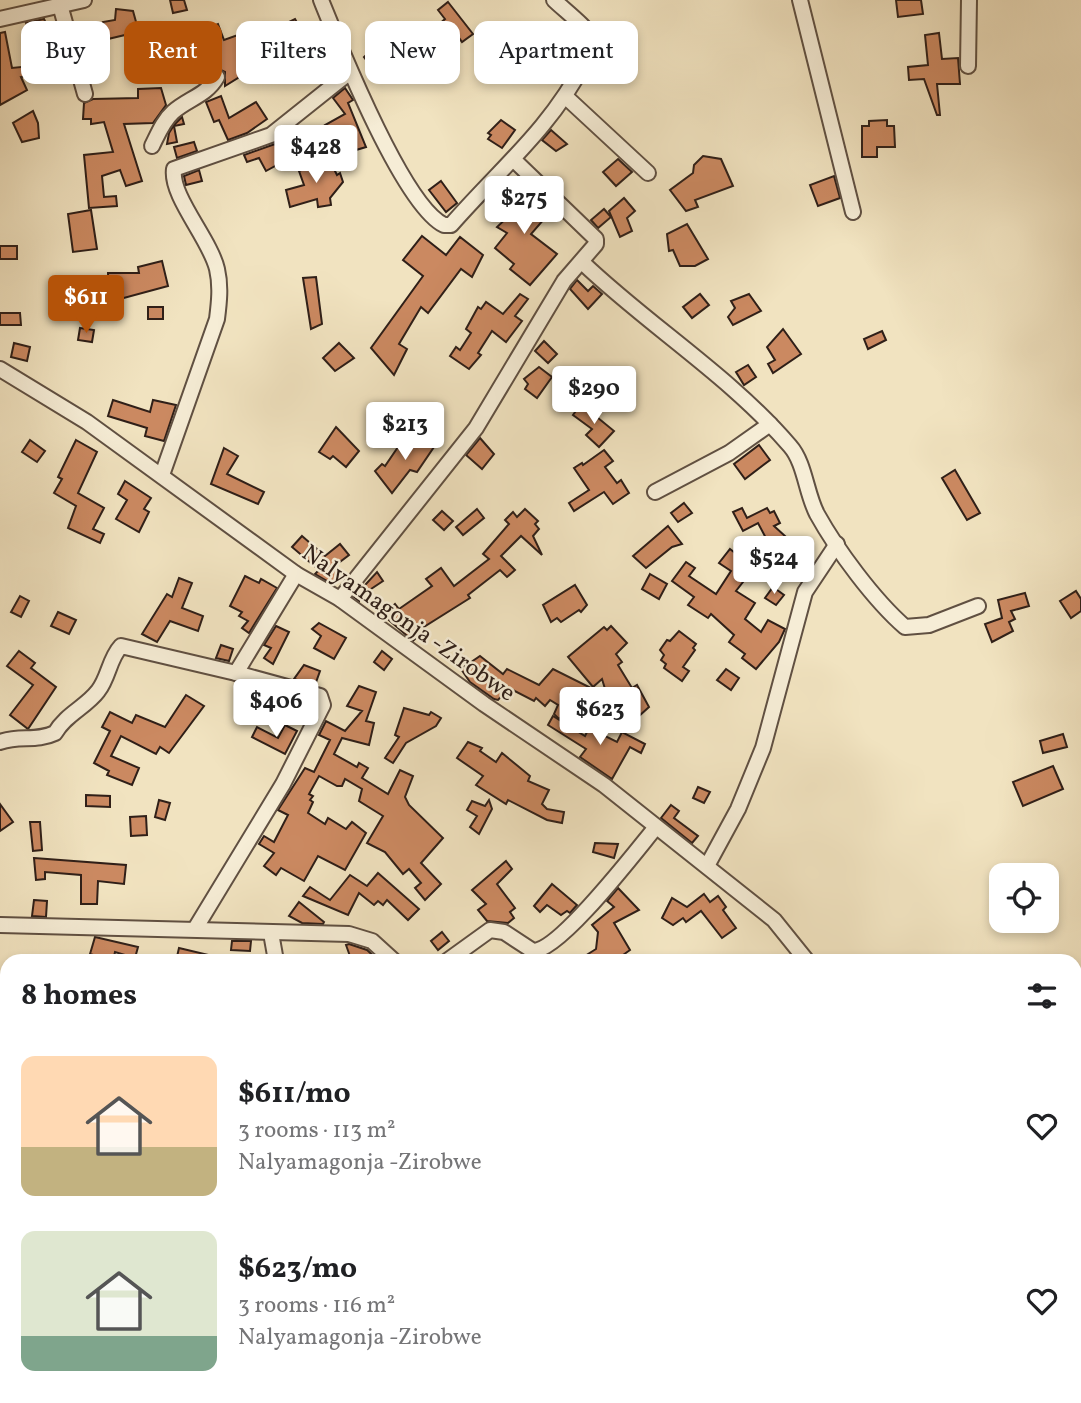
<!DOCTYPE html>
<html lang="en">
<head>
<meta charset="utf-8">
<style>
	:root { --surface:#fff; --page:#f2f2f2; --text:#202124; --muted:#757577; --accent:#b45309 }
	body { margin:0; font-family:Vollkorn,serif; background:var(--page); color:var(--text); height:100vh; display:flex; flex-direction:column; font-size:26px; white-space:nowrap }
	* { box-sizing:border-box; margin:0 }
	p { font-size:23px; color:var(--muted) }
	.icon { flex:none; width:38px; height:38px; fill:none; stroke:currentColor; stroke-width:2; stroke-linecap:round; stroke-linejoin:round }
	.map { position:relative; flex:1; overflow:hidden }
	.panel { position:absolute; left:0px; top:954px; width:1082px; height:450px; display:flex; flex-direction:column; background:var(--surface); border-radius:21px 21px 0 0; box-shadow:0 4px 10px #0003 }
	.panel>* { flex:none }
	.top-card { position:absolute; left:21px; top:21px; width:700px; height:63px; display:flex; gap:14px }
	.buttons { position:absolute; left:989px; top:863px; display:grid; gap:14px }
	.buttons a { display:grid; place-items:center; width:70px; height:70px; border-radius:14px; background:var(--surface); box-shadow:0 4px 10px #0003; font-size:35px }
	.price { position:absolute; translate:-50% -60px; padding:0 16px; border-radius:7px; background:#fff; color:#222; font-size:23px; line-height:46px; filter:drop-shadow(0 2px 4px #0008) }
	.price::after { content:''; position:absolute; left:50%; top:42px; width:21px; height:16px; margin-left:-10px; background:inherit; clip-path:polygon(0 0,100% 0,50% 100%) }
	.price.active { background:var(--accent); color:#fff }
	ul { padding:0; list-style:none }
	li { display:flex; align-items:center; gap:21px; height:175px; padding:0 21px }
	li span { display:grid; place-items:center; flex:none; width:196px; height:140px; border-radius:14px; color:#555 }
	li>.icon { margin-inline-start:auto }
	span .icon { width:84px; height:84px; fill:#fffc; stroke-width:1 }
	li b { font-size:30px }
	h2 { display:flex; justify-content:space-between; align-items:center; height:84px; padding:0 21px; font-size:30px }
	.tag { padding:0 24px; border-radius:14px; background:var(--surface); box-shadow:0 4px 10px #0003; font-size:24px; line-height:63px }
	.tag.active { background:var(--accent); color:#fff }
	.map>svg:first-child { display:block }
	.building { fill:#cb8961; stroke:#2f1f18; stroke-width:2 }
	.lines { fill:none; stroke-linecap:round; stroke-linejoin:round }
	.minor-casing { stroke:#605042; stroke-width:18 }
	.minor { stroke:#f6edd6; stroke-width:14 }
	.labels { text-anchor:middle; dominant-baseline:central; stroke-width:5; stroke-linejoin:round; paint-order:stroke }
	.street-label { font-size:24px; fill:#2f1f18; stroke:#f6edd6 }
</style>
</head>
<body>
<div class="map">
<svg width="1081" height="1403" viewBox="0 0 1081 1403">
	<rect width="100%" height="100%" fill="#f1e3c0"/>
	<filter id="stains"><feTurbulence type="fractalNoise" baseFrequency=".00286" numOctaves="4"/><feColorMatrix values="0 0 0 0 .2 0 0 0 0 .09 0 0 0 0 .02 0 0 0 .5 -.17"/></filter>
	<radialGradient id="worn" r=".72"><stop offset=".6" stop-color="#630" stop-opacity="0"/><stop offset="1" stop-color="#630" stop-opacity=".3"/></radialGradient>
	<g class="building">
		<path d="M170 0H184L187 10 173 13Z"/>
		<path d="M896 0H921L923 14 898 17Z"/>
		<path d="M448 2 473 34 462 42 457 35 431 59 417 43 445 19 438 10Z"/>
		<path d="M116 9 133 11 141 40 128 43 125 35 108 39 103 22 115 20Z"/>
		<path d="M44 19 59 52 42 60 26 23Z"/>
		<path d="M295 19 304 35 288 44 283 34 291 30 287 23Z"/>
		<path d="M218 24 224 40 249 31 253 42 249 43 262 63 225 86V72L216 68 202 42 169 50 164 31 181 26 184 38Z"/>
		<path d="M559 24 567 32 571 28 583 42 566 64 546 46 553 38 549 35Z"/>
		<path d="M5 32 12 68 41 65 42 75 21 77 27 90 0 105V33Z"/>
		<path d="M939 33 942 59 958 58 960 84H937L940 115H937L924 79 909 80 908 67 928 65 925 35Z"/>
		<path d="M382 40 400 62 387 72 383 67 376 73 364 57Z"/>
		<path d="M296 48 304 63 286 72 278 57Z"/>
		<path d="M324 49 339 69 323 81 308 61Z"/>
		<path d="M161 88 166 105 153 123 124 124 142 181 126 186 120 170 102 176 104 197 116 196 117 206 89 208 84 155 113 152 104 122 91 124V119H83L84 103 93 99 138 98V89Z"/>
		<path d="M345 88 353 100 348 103 366 147 346 153 325 125 345 114 333 98Z"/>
		<path d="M221 96 229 118 256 102 267 119 247 133 228 140 219 120 214 122 206 102Z"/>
		<path d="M33 111 38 123 39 138 22 142 13 123Z"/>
		<path d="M182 117 184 124 174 126 177 142 167 144 169 133 174 125Z"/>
		<path d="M501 120 515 130 502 148 488 139 491 135 488 133Z"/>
		<path d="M887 120V126H894L895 147H877V157H862V126H869V121Z"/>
		<path d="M551 130 567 144 556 151 542 140Z"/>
		<path d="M194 142 197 151 177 158 174 147Z"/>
		<path d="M275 144 284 161 266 171 259 158 247 162 244 155Z"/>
		<path d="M703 156 721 159 733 186 695 200 698 207 686 211 670 190 693 173 694 165Z"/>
		<path d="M326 159 330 168 333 167 337 175 340 173 343 182 330 198 331 205 318 207 317 199 290 207 286 190 304 185 299 171Z"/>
		<path d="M618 159 632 172 616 186 603 172Z"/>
		<path d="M199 170 202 181 186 185 184 176Z"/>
		<path d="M834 176 840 198 818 206 810 185Z"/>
		<path d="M441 181 457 203 446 212 429 190Z"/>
		<path d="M514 184 518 190 522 187 544 213 545 218 531 234 557 254 530 285 510 269 514 264 495 248 507 233 497 227 514 211 500 194Z"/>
		<path d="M624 198 635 211 627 218 632 231 620 237 609 211Z"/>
		<path d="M604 209 611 217 598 228 591 220Z"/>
		<path d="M91 210 97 249 73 252 68 214Z"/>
		<path d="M687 224 708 259 695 266H680L673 250 669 251 667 234Z"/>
		<path d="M422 236 446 255 460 237 483 255 472 277 461 269 428 313 421 307 399 344 407 349 394 375 371 348 423 276 403 260Z"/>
		<rect x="0" y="246" width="17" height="13"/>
		<path d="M162 261 168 286 109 302 108 273H139L138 267Z"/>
		<path d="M316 277 322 324 311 329 303 278Z"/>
		<path d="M577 280 588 291 593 286 602 294 588 309 570 289Z"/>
		<path d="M520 294 528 299 515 316 522 321 506 342 492 331 478 353 481 355 469 369 450 356 456 347 460 350 471 333 466 329 478 307 481 309 486 302 503 314Z"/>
		<path d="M700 294 709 305 692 318 683 307Z"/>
		<path d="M749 294 761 311 733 325 728 317 735 308 731 301Z"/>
		<rect x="148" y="307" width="15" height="12"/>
		<path d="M0 313H20L21 325H0Z"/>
		<path d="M80 328 94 330 92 342 78 340Z"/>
		<path d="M783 329 801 354 773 373 768 364 775 360 767 347Z"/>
		<path d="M882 331 886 340 868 349 864 339Z"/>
		<path d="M544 341 557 354 548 363 535 351Z"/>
		<path d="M14 343 30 347 27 361 11 357Z"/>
		<path d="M339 343 354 358 335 371 323 358Z"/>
		<path d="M748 365 756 377 744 385 736 372Z"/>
		<path d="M539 367 552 377 537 398 525 389 528 384 524 379Z"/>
		<path d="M113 400 150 412 153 400 176 405 164 441 145 436 147 428 108 416Z"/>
		<path d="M581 404 614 431 599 447 586 435 592 429 573 415Z"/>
		<path d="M336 427 359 451 346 467 333 456 330 459 319 452Z"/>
		<path d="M419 433 436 444 417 472 410 470 392 493 375 471 382 464 385 466 398 447 403 450 406 445 410 447Z"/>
		<path d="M480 438 494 454 482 469 466 455Z"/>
		<path d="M30 440 45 451 37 462 22 452Z"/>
		<path d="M76 440 97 452 78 493 104 508 93 529 104 534 100 543 68 528 76 506 54 493 62 479 58 477Z"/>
		<path d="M759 445 770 460 745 479 734 464Z"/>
		<path d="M224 448 238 456 227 474 264 492 258 504 211 484Z"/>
		<path d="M604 450 613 461 605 467 617 483 621 480 629 493 613 504 604 492 574 511 569 503 589 490 574 468 582 463 583 465Z"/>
		<path d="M955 470 980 513 967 520 942 478Z"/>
		<path d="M125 481 151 498 144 509 149 512 139 532 116 519 127 500 118 494Z"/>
		<path d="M684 503 692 513 678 522 671 513Z"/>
		<path d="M742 508 747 518 767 508 770 513 774 511 780 523 774 526 808 557 796 571 764 543 767 540 758 523 743 531 733 512Z"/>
		<path d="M477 509 484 518 463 535 456 527Z"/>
		<path d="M525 509 538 521 535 524 539 529 533 536 542 555 521 536 501 556 515 570 507 577 500 570 468 595 470 598 416 632 417 637 413 641 383 615 395 604 399 609 432 586 426 579 441 568 454 586 489 559 483 554 509 524 505 520 513 512 517 517Z"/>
		<path d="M442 511 453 521 444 530 433 520Z"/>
		<path d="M668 526 682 544 672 547 646 568 633 556Z"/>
		<path d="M302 536 325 556 340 544 349 555 332 568 342 576 334 585 315 574 319 570 292 547Z"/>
		<path d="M730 549 754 568 736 591 755 603 745 619 761 632 768 620 785 629 779 642 756 669 742 658 745 654 729 642 734 635 711 614 708 618 688 605 694 597 672 581 686 562 695 568 689 576 716 594 731 571 719 563Z"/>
		<path d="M377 572 383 581 359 597V601L354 597Z"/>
		<path d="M650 574 667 584 659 599 642 589Z"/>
		<path d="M245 576 259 583 261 579 277 588 249 633 242 628 248 621 239 616 242 612 230 606Z"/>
		<path d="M179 578 192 583 182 608 203 616 198 631 170 621 157 642 142 634 167 594 172 597Z"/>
		<path d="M575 585 587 605 581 612 579 610 561 622 557 618 551 622 543 605Z"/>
		<path d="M773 587 784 595 776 605 765 598Z"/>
		<path d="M1076 591 1081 599V611L1071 618 1060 601Z"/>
		<path d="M1025 593 1029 606 1011 611 1015 619 1009 622 1013 631 992 642 985 624 1002 618 998 600Z"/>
		<path d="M20 596 29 601 21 617 11 612Z"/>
		<path d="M58 612 76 620 69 634 51 626Z"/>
		<path d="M319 623 346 638 334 659 314 648 321 636 312 629Z"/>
		<path d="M276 626 289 632 273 664 264 658 271 648 264 645Z"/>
		<path d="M611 626 627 643 616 654 622 662 618 665 632 688 637 685 649 707 639 716 631 707 620 713 614 702H609L602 679 593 687 568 657 604 627 607 630Z"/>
		<path d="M679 631 696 644 693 648 695 650 683 667 689 671 682 681 664 668 666 664 661 660 664 655 660 650 667 640 670 641Z"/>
		<path d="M221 645 233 649 229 661 216 658Z"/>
		<path d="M19 651 35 663 31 668 56 687 28 729 10 715 33 685 7 666Z"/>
		<path d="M382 651 392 659 384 670 374 662Z"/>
		<path d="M480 656 503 674 507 669 539 685 553 669 591 688 559 719 554 714 558 705 550 700 545 706 536 698 534 701 509 688 498 700 494 699 470 682 461 669Z"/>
		<path d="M304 665 320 671 315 685 294 679Z"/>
		<path d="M726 669 739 678 731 690 717 680Z"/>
		<path d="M359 686 376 692 366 721 374 723 369 745 342 738 334 754 357 767 359 763 368 768 362 778 388 794 400 770 413 776 405 797 409 805 443 838 421 863 441 884 425 900 415 888 421 883 409 869 403 874 385 852 367 843 383 816 359 801 362 789 345 779 342 786H337L319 776 309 794 313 796 310 800 313 802 308 813 325 824 328 818 346 829 352 822 366 833 345 870 318 856 304 881 281 868 276 875 264 866 274 853 259 844 264 836 274 842 288 815 278 810 305 768 314 772 330 740 319 735 326 721 345 731 362 711 347 706Z"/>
		<path d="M186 695 204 706 169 753 160 747 156 754 121 736 111 756 139 768 132 785 107 775 109 771 94 763 110 731 102 727 110 712 132 723 136 715 165 727Z"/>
		<path d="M404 708 429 715 431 712 441 718 436 726 406 743 393 763 385 758 399 737 395 735Z"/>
		<path d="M553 716 585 736 589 728 617 742 622 732 645 744 641 753 630 747 612 779 580 757 586 749 548 725Z"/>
		<path d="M285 725 297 731 285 754 252 737 257 727 278 738Z"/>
		<path d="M1063 734 1067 747 1043 753 1040 741Z"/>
		<path d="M468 742 482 748 480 751 496 762 502 753 530 776 528 781 549 790 542 804 547 809 564 812 562 823 547 820 508 800 506 804 476 785 483 776 457 758Z"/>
		<path d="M1053 766 1063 789 1023 806 1013 782Z"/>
		<path d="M698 787 710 792 704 803 693 798Z"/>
		<path d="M86 795 110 796V807L86 806Z"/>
		<path d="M159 800 170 803 165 820 155 817Z"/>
		<path d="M489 800 492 809 479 834 470 827 477 816 467 810 472 801 485 806Z"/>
		<path d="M0 804 13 822 0 831Z"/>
		<path d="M671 805 679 811 674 818 698 836 692 843 661 818Z"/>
		<path d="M146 816 147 835 131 836 130 817Z"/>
		<path d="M30 822H40L42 850 33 851Z"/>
		<path d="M595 843 618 844 614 858 593 852Z"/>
		<path d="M34 858 126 865 124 884 98 881 97 904H81V875L45 872V879L36 880Z"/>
		<path d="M506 861 512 869 497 884 515 908 510 912 514 918 508 923 487 921 478 910 486 904 472 890Z"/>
		<path d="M378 873 419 909 408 920 387 900 383 905 378 901 374 905 359 893 348 915 303 896 310 887 330 900 350 875 367 886Z"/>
		<path d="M552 884 577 905 570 913 567 911 561 915 547 905 540 912 534 906Z"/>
		<path d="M618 888 639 910 614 923 630 950 616 960 615 957 610 961H577L596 949 598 932 592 925 614 907 607 901Z"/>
		<path d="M704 894 710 902 718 896 726 907 723 910 736 928 722 938 701 911 686 922 683 918 673 925 662 918 672 898 687 907Z"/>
		<path d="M34 900 47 901 46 917 32 916Z"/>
		<path d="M299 902 324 922 323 924 302 923 289 916Z"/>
		<path d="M442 932 449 941 438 950 431 941Z"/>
		<path d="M95 937 138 947 135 958 115 952 113 961 90 954Z"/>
		<path d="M232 941H251L250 951 231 950Z"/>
		<path d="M349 944 367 950 379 961H348L351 959 346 945Z"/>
		<path d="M179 948 217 957V961H176Z"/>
	</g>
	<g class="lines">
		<g class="minor-casing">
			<g id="minor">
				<path d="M321 0C340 47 403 205 444 225H451C498 171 551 128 584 63 587 56 595 45 592 38 588 28 562 8 554 0"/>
				<path d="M800 0 853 212"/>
				<path d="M60 5 85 94"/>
				<path d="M0 19 84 0"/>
				<path d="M968 66 969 0"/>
				<path d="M566 97 648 173"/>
				<path d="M152 146C158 134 163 121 173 112 189 98 206 96 217 77"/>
				<path d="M583 263C649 326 730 376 790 446 805 463 806 493 817 514 837 550 874 600 905 627L929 625 978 606"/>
				<path d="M0 369 87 422 296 574 340 599 484 704 604 785 774 920 807 961"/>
				<path d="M162 475 217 319C219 303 221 286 217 269 210 239 170 196 174 169L271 135 350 72"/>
				<path d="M655 492 729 453 770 424"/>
				<path d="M340 599 476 428 564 281 596 244V239L514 160"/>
				<path d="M0 742C20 735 36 742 55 733 66 714 86 707 98 691 109 677 109 659 121 646L236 673 296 574"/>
				<path d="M707 866 738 809 763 748 805 592 837 544"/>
				<path d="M0 925 349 934 372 941 394 961"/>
				<path d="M195 929 283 784 323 705 320 696 236 673"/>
				<path d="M271 933 276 961"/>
				<path d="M447 961 490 930 504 932 533 951C560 951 636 851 656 827"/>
				<path d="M1074 1211 1081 1084"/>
				<path d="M1074 1312 1081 1320"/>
				<path d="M0 1376 7 1372"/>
				<path d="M851 1396 856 1403"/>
			</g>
		</g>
		<use href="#minor" class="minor"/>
	</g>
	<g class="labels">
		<g class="street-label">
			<text transform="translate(408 624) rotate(35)">Nalyamagonja -Zirobwe</text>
		</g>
	</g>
	<rect width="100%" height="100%" filter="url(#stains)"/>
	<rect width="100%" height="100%" fill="url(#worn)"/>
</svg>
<div class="buttons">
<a><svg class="icon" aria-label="locate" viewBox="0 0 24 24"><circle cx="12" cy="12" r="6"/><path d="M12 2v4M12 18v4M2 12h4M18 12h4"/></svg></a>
</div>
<b class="price" style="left:316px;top:185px">$428</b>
<b class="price" style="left:524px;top:236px">$275</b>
<b class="price active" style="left:86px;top:335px">$611</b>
<b class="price" style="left:594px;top:426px">$290</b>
<b class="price" style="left:405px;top:462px">$213</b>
<b class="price" style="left:774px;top:596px">$524</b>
<b class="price" style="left:276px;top:739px">$406</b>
<b class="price" style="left:600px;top:747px">$623</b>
<div class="top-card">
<a class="tag">Buy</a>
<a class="tag active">Rent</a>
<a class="tag">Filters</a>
<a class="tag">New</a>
<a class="tag">Apartment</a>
</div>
<section class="panel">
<h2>8 homes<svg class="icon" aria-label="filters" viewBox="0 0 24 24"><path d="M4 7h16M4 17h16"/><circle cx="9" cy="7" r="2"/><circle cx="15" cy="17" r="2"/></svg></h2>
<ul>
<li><span style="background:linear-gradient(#ffd9b3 65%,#c2b280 0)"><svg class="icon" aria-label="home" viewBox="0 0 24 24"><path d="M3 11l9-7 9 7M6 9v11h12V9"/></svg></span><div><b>$611/mo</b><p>3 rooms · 113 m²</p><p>Nalyamagonja -Zirobwe</p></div><svg class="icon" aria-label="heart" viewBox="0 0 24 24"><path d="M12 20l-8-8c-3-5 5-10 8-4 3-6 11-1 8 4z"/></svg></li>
<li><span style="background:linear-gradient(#dfe7d0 75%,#7fa58c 0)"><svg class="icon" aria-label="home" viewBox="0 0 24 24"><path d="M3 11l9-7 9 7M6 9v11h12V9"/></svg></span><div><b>$623/mo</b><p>3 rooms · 116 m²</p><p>Nalyamagonja -Zirobwe</p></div><svg class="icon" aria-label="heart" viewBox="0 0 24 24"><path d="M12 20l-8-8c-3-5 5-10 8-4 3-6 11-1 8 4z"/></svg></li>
</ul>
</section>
</div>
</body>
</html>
